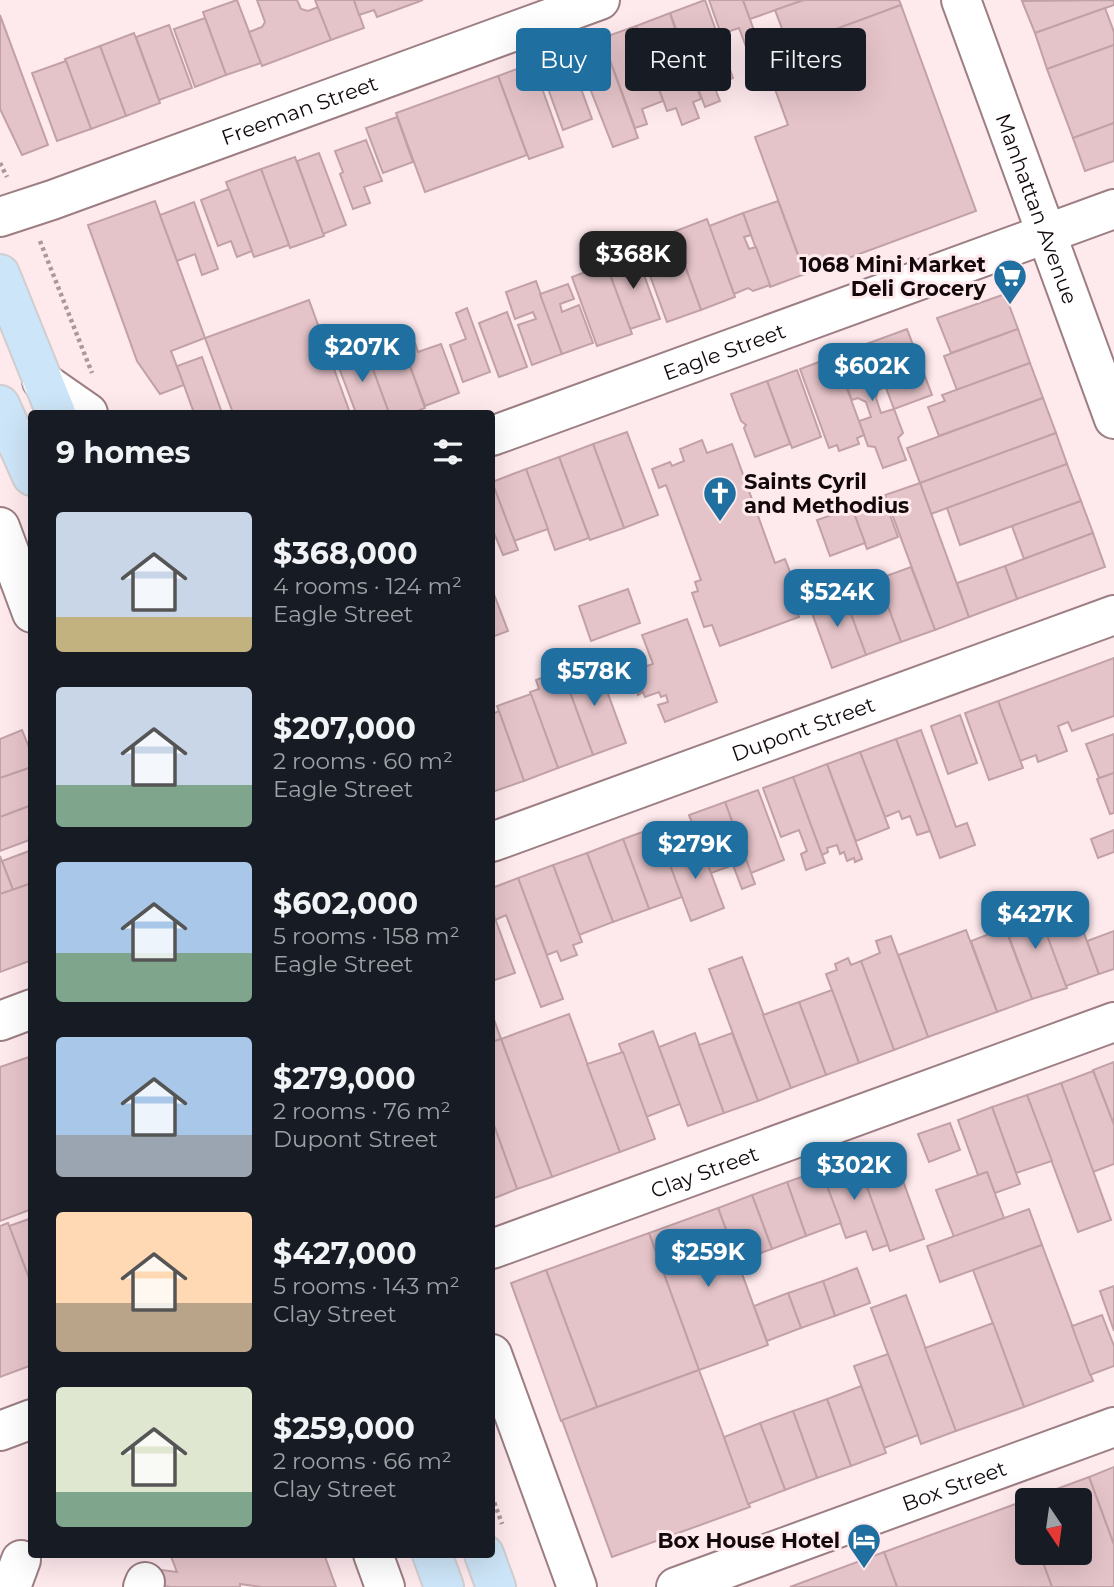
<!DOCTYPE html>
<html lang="en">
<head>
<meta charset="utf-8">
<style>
	:root { --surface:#171b24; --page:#20242c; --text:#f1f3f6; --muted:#9ea1a6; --accent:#206fa1 }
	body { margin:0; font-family:Montserrat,sans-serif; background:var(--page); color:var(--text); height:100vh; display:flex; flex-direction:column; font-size:26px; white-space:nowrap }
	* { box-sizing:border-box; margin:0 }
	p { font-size:23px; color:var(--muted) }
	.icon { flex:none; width:38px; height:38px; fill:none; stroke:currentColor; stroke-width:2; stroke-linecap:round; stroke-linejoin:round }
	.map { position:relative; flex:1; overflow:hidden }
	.side { position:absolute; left:28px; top:410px; width:467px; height:1148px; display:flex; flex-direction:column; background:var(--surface); border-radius:7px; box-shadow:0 7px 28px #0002 }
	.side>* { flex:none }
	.guide { position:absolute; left:516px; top:28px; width:492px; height:63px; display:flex; gap:14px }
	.needle { width:46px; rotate:167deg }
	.controls { position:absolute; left:1015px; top:1488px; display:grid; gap:14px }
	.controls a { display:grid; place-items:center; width:77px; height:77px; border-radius:7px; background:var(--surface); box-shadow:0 7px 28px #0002; font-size:35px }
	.price { position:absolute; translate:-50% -60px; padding:0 16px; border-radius:14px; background:var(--accent); color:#fff; font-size:23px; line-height:46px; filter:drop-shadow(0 2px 4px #0008) }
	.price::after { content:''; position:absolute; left:50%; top:42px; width:21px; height:16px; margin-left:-10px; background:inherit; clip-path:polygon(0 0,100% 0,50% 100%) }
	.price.on { background:#222; color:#fff }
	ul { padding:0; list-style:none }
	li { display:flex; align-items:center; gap:21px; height:175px; padding:0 28px }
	li span { display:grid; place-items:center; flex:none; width:196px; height:140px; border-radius:7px; color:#555 }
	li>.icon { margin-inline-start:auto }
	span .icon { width:84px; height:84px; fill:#fffc; stroke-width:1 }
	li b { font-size:30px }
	h2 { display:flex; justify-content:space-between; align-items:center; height:84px; padding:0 28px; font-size:30px }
	.chip { padding:0 24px; border-radius:7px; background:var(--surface); box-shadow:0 7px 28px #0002; font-size:24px; line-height:63px }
	.chip.on { background:var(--accent); color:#fff }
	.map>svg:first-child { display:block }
	.building { fill:#e5c4c9; stroke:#c1a1a6; stroke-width:2 }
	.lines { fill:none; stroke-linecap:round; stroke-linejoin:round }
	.minor-casing { stroke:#9c7e83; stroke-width:42 }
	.major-casing { stroke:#d0cece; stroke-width:42 }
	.path { stroke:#a9989c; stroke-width:4.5; stroke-dasharray:3.5 3.5; stroke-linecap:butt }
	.minor { stroke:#fff; stroke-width:38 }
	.major { stroke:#cde5f8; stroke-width:38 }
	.labels { text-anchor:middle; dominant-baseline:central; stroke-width:6; stroke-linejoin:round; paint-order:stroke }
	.street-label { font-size:21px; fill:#13090b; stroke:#fee9ed }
	.poi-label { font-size:21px; font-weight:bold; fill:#13090b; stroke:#fee9ed; text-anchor:end }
</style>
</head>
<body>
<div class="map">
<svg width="1114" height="1587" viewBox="0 0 1114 1587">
	<rect width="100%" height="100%" fill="#fee9ed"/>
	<g class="building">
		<path d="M237 0 261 63 226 75 203 12Z"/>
		<path d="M257 0H297L301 9 308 11 318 7 331 40 262 66 249 32 262 27 265 22Z"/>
		<path d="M315 0H354L364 28 331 40Z"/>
		<path d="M354 0H423L377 17 374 10 359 15Z"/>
		<path d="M705 0 733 78 714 86 720 101 705 107 670 13Z"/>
		<path d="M709 0H743L760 47 748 52 739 28 721 34Z"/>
		<path d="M743 0H804L750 19Z"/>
		<path d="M804 0H899L901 5 789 47 775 10Z"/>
		<path d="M1114 0V5L1035 33 1022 1Z"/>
		<path d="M901 5 976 211 805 274 755 137 788 125 763 56Z"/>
		<path d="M1105 8 1114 32V45L1047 69 1035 33Z"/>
		<path d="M670 13 687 66 690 68 701 99 693 102 699 118 682 125 676 108 667 111 656 80 658 77 652 61 648 58 636 26Z"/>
		<path d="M0 15 48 145 22 155 0 109Z"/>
		<path d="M205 18 226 75 195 87 174 29Z"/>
		<path d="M169 25 192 88 159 100 136 37Z"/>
		<path d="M636 26 663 101 642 109 647 124 635 128 602 38Z"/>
		<path d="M134 33 160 103 126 116 100 46Z"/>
		<path d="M1114 45V123L1073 138 1047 69Z"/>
		<path d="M100 46 126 116 91 129 65 59Z"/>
		<path d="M570 58 592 119 563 130 541 69Z"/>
		<path d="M609 58 638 138 613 147 582 68Z"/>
		<path d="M66 61 91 129 57 141 32 73Z"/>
		<path d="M533 63 563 147 529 159 498 76Z"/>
		<path d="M498 76 527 155 425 192 396 113Z"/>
		<path d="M397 117 413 162 383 173 366 128Z"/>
		<path d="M1114 123V161L1085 171 1073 138Z"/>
		<path d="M366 140 382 181 364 187 370 203 353 209 340 174 343 172 335 151Z"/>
		<path d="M319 153 346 225 323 234 297 161Z"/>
		<path d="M295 157 324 236 290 248 261 169Z"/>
		<path d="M261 169 289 245 254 257 226 182Z"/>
		<path d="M229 189 252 251 237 257 231 241 218 246 201 200Z"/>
		<path d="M155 201 205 338 171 351 184 385 160 394 137 361 88 225Z"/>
		<path d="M778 201 805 274 770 287 743 213Z"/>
		<path d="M194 202 218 269 202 275 195 254 177 261 160 215Z"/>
		<path d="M743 213 751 235 744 237 749 249 756 247 770 285 753 291 748 288 734 294 709 226Z"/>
		<path d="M707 219 735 297 701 310 673 232Z"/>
		<path d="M675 239 701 310 667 322 641 251Z"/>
		<path d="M636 253 660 319 630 329 606 264Z"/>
		<path d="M606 264 632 334 597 346 572 277Z"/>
		<path d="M536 281 562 354 532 365 518 325 536 319 533 312 515 319 506 292Z"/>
		<path d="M568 284 574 299 560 304 562 312 579 305 593 343 562 354 540 294Z"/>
		<path d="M1005 294 1018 329 951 353 937 318Z"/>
		<path d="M309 300 350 413H233L205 338Z"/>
		<path d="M467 308 490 372 463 382 450 345 466 339 456 313Z"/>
		<path d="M507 312 527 367 499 377 479 323Z"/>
		<path d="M907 329 932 395 894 409 869 343Z"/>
		<path d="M1018 329 1030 363 957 390 944 356Z"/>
		<path d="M398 332 425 408 412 413H389L364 345Z"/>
		<path d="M415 343 418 352 441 344 459 393 425 406 403 347Z"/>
		<path d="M869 343 886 387 878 390 876 398 881 413 894 409 903 433 898 438 906 460 883 468 875 447 868 446 859 421 871 417 866 402 858 398 852 400 835 356Z"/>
		<path d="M365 348 389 413H356L338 365 345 363 343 356Z"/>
		<path d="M835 356 864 435 857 438 859 444 839 451 837 445 829 448 800 369Z"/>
		<path d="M202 357 222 413H194L177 366Z"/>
		<path d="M1030 363 1043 398 939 436 928 407 945 401 942 395Z"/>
		<path d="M797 370 821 437 792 448 767 381Z"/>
		<path d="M767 381 790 444 755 457 744 428 746 425 741 421 731 394Z"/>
		<path d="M1043 398 1056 433 920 483 907 448Z"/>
		<path d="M627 432 658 515 624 528 593 444Z"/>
		<path d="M1056 433 1067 464 931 514 920 483Z"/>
		<path d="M702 440 707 453 732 444 775 563 785 559 798 593 791 596 799 617 720 646 712 625 704 627 692 593 698 591 695 582 701 580 666 485 659 488 652 469 670 462 672 466 684 461 680 449Z"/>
		<path d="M593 444 624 528 590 540 559 457Z"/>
		<path d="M559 457 589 538 555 550 526 469Z"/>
		<path d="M1067 464 1081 501 960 545 947 508Z"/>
		<path d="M526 469 548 529 514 541 492 482Z"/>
		<path d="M492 482 518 550 503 555 492 528Z"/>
		<path d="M920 483 969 617 935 630 885 495Z"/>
		<path d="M883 496 898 537 867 549 852 508Z"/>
		<path d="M1081 501 1093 533 1024 559 1012 526Z"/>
		<path d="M852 508 865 543 830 556 817 520Z"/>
		<path d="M1093 533 1105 567 1017 599 1005 566Z"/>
		<path d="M1005 566 1017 599 969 617 957 583Z"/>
		<path d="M911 567 935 630 901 642 878 579Z"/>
		<path d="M879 582 901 642 866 655 844 595Z"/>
		<path d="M492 589 508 631 492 637Z"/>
		<path d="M628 589 640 623 591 641 579 606Z"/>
		<path d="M842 590 866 655 832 668 808 602Z"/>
		<path d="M687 619 717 702 665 722 658 705 668 702 666 695 661 697 659 692 645 697 643 692 638 695 632 679 637 677 635 670 653 664 642 635Z"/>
		<path d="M1114 658V716L1072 731 1068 722 1058 726 1067 751 1038 762 1036 755 1020 761 998 701Z"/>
		<path d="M596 661 626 743 593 755 563 673Z"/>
		<path d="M552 674 555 683 565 679 593 755 558 768 530 692 539 689 536 680Z"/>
		<path d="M531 694 558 768 524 781 497 706Z"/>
		<path d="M998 701 1023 768 989 780 965 713Z"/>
		<path d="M499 711 524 781 492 792V714Z"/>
		<path d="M960 715 977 763 948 774 931 726Z"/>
		<path d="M22 730 32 755V767L0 778V739Z"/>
		<path d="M921 730 956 827 967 823 975 845 940 858 896 739Z"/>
		<path d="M1114 734V773L1099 778 1086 744Z"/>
		<path d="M896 739 930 831 917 835 910 816 902 819 899 811 885 817 860 752Z"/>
		<path d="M860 752 889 828 856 841 827 764Z"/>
		<path d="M827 764 862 859 855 862 854 858 847 861 844 852 840 854 837 845 827 848 828 852 822 855 793 777Z"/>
		<path d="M32 767V805L0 817V778Z"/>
		<path d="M1114 773V813L1110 814 1097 779Z"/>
		<path d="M793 777 825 863 806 870 801 854 807 851 799 830 781 837 763 788Z"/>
		<path d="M758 790 784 860 751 873 725 802Z"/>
		<path d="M725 802 755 884 742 889 733 865 711 873 689 815Z"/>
		<path d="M32 805V839L0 851V817Z"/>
		<path d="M656 827 682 897 649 909 623 839Z"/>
		<path d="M1114 830V852L1098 858 1091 839Z"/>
		<path d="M623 839 649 909 613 922 587 853Z"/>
		<path d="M699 841 724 908 691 921 666 854Z"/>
		<path d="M32 850V883L13 890 2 861Z"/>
		<path d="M587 853 613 922 579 935 553 865Z"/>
		<path d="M0 856 13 890 0 894Z"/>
		<path d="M553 865 582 942 573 945 577 955 561 961 557 951 547 955 518 878Z"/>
		<path d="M518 878 563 999 541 1007 506 915 495 920 492 910V888Z"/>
		<path d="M32 883V960L0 972V894Z"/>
		<path d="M1032 895 1067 988 1032 999 1004 923 1021 917 1015 901Z"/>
		<path d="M1071 898 1099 974 1066 986 1038 911Z"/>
		<path d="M492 910 515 973 492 981Z"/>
		<path d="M1005 928 1032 999 997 1012 971 941Z"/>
		<path d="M966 930 997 1012 928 1037 898 955Z"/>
		<path d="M1114 931V969L1099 974 1087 941Z"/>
		<path d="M891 936 928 1037 894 1050 861 961 880 953 876 941Z"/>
		<path d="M742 957 791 1088 758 1101 709 969Z"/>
		<path d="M848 958 851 965 861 961 894 1050 859 1063 826 974 837 970 835 964Z"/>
		<path d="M832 990 859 1063 826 1075 799 1002Z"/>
		<path d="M799 1002 826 1075 791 1088 763 1015Z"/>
		<path d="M492 1014 501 1039 492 1042Z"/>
		<path d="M569 1014 620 1152 552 1177 501 1039Z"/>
		<path d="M653 1031 680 1104 646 1117 619 1044Z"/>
		<path d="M695 1033 724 1113 688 1126 659 1047Z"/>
		<path d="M732 1033 758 1101 724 1113 699 1045Z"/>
		<path d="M501 1039 552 1177 517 1189 492 1120V1042Z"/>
		<path d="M623 1052 655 1139 620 1152 587 1064Z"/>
		<path d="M32 1056V1209L0 1221V1067Z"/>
		<path d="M1114 1062V1125L1093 1070Z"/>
		<path d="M1093 1071 1114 1125V1164L1093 1172 1061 1083Z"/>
		<path d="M1061 1083 1111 1220 1078 1232 1027 1095Z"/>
		<path d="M1027 1095 1052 1161 1016 1173 992 1107Z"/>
		<path d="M992 1107 1020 1184 995 1193 987 1172 978 1175 958 1120Z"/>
		<path d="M492 1120 517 1189 492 1199Z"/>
		<path d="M950 1123 960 1150 929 1162 918 1134Z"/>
		<path d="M890 1145 924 1239 890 1251 858 1162 872 1157 870 1152Z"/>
		<path d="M856 1157 888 1245 873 1250 866 1231 846 1238 821 1170Z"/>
		<path d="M821 1170 841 1223 806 1236 787 1182Z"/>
		<path d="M987 1172 1004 1218 954 1237 936 1190Z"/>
		<path d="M787 1182 806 1236 772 1249 752 1195Z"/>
		<path d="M752 1195 772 1249 738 1261 718 1208Z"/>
		<path d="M718 1208 768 1345 699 1370 649 1233Z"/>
		<path d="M1029 1209 1042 1245 940 1282 927 1246Z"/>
		<path d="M32 1218V1286L9 1226Z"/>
		<path d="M8 1223 32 1286V1365L0 1377V1226Z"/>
		<path d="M649 1233 699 1370 597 1407 546 1270Z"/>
		<path d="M1042 1245 1093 1381 1024 1407 973 1270Z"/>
		<path d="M857 1268 870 1303 835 1316 823 1281Z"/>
		<path d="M546 1270 597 1407 561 1421 511 1283Z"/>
		<path d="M823 1281 835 1316 801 1328 788 1293Z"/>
		<path d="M1114 1286V1331L1100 1291Z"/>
		<path d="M788 1293 801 1328 767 1341 754 1306Z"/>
		<path d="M906 1295 956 1431 921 1444 871 1308Z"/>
		<path d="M1102 1315 1114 1346V1366L1090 1375 1072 1326Z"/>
		<path d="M993 1323 1024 1407 956 1431 925 1348Z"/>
		<path d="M888 1354 918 1435 884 1448 854 1366Z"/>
		<path d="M699 1370 750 1507 612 1557 562 1420Z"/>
		<path d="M861 1386 886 1453 851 1466 827 1399Z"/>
		<path d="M827 1399 851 1466 817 1478 793 1411Z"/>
		<path d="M793 1411 817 1478 785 1490 760 1423Z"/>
		<path d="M760 1423 785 1490 748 1504 724 1437Z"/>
		<path d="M1114 1467V1545L1089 1477Z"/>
		<path d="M1089 1477 1114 1545V1587H1052L1039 1552H1080V1500H1027V1519L1021 1502Z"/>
		<path d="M1021 1502 1027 1519V1552H1039L1052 1587H897L884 1552Z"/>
		<path d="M884 1552 897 1587H790Z"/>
		<path d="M170 1554H324L336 1587H261L240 1584V1587H171L159 1585 162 1570 177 1572Z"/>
	</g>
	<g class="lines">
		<g class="minor-casing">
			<g id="minor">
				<path id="s1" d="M961 0 1114 419"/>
				<path id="s2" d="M0 217 52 200 600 0"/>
				<path d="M42 381 88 413"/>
				<path id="s3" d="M492 436 1114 209"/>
				<path d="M0 527 32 613"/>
				<path id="s4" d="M492 842 1114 615"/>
				<path d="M0 1021 32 1009"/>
				<path id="s5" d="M492 1249 1114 1022"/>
				<path d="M492 1354 577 1587"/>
				<path d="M0 1431 32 1419"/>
				<path d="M373 1554 385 1587"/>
				<path d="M11 1587 21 1560"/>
				<path d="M143 1587 145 1582"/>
				<path id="s6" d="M676 1587 1114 1427"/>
			</g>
		</g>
		<g class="major-casing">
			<g id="major">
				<path d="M0 274 56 413"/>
				<path d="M0 405 32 476"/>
				<path d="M432 1554 444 1587"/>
				<path d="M484 1554 496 1587"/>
			</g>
		</g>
		<g class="path">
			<path d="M0 163 7 177"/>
			<path d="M40 241 92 373"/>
			<path d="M492 1496 502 1524"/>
		</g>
		<use href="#minor" class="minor"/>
		<use href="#major" class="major"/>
	</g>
	<defs>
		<g id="supermarket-pin" transform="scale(1.75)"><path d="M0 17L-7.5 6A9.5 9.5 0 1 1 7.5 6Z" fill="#206fa1" stroke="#fee9ed"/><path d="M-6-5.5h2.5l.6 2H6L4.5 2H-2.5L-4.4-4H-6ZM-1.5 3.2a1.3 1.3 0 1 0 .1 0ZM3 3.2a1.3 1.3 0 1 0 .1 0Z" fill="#fff"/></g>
		<g id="church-pin" transform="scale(1.75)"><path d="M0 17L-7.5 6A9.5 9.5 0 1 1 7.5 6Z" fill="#206fa1" stroke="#fee9ed"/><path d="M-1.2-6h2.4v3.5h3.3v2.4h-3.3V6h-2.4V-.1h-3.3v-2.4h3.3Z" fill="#fff"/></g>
		<g id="hotel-pin" transform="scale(1.75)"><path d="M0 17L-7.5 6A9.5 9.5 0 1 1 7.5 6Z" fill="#206fa1" stroke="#fee9ed"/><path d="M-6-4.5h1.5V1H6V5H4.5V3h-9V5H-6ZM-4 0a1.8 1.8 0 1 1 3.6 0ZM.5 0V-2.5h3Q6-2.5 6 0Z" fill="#fff"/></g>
	</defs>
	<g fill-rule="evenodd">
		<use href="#supermarket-pin" x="1010" y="276"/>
		<use href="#church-pin" x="720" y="493"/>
		<use href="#hotel-pin" x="864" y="1540"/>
	</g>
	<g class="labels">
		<g class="street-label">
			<text stroke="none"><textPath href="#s2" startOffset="318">Freeman Street</textPath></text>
			<text stroke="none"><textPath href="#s1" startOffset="222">Manhattan Avenue</textPath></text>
			<text stroke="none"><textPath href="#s3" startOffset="247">Eagle Street</textPath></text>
			<text stroke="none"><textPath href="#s4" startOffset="331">Dupont Street</textPath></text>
			<text stroke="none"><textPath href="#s5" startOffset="226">Clay Street</textPath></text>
			<text stroke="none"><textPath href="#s6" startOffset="296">Box Street</textPath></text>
		</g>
		<g class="poi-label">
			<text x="986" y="264">1068 Mini Market<tspan x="986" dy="24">Deli Grocery</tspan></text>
			<text x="744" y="481" text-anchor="start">Saints Cyril<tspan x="744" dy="24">and Methodius</tspan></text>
			<text x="840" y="1540">Box House Hotel</text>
		</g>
	</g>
</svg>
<div class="controls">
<a><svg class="needle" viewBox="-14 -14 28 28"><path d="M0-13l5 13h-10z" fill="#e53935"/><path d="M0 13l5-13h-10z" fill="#9ea1a6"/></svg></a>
</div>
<b class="price on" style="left:633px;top:291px">$368K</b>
<b class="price" style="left:362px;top:384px">$207K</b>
<b class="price" style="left:872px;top:403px">$602K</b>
<b class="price" style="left:837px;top:629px">$524K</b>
<b class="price" style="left:594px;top:708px">$578K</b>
<b class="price" style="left:695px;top:881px">$279K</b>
<b class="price" style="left:1035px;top:951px">$427K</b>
<b class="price" style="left:854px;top:1202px">$302K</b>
<b class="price" style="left:708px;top:1289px">$259K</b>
<div class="guide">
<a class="chip on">Buy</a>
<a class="chip">Rent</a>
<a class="chip">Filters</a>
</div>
<section class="side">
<h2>9 homes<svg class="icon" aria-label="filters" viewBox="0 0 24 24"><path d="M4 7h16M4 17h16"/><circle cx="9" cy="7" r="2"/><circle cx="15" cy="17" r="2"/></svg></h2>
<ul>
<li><span style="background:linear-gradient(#c9d6e8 75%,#c2b280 0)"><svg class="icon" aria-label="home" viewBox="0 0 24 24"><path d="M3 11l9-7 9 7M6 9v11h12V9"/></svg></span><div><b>$368,000</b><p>4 rooms · 124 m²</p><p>Eagle Street</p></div></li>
<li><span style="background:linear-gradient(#c9d6e8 70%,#7fa58c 0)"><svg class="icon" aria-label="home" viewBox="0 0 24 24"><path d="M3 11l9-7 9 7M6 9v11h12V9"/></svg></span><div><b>$207,000</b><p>2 rooms · 60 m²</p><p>Eagle Street</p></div></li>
<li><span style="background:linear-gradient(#a9c7e8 65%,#7fa58c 0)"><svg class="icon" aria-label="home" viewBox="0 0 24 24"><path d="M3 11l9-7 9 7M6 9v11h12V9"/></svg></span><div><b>$602,000</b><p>5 rooms · 158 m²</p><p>Eagle Street</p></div></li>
<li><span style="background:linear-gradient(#a9c7e8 70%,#9aa5b1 0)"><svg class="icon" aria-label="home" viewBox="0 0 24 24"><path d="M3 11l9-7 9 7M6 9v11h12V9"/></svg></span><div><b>$279,000</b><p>2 rooms · 76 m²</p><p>Dupont Street</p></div></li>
<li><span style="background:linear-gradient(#ffd9b3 65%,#b9a48a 0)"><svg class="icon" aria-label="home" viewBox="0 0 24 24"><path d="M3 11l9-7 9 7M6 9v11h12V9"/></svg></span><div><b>$427,000</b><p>5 rooms · 143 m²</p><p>Clay Street</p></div></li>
<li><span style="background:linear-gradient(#dfe7d0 75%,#7fa58c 0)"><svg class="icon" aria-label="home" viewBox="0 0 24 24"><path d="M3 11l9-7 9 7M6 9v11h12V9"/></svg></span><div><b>$259,000</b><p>2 rooms · 66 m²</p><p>Clay Street</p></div></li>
</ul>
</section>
</div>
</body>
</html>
